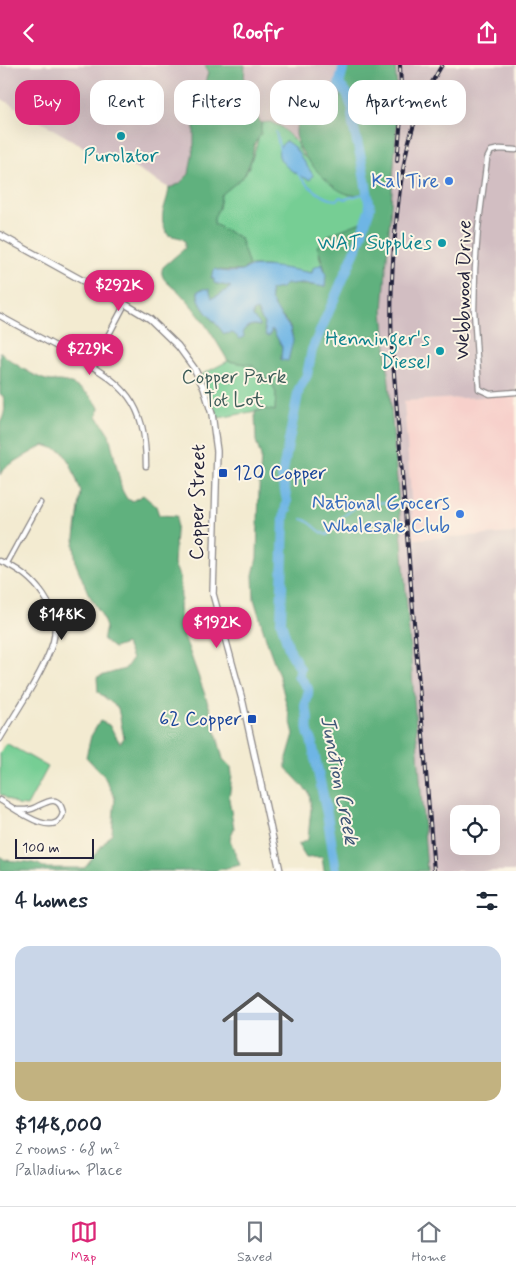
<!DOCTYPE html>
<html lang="en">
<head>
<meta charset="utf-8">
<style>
	:root { --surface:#fff; --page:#f2f2f3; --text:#1f2937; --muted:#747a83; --line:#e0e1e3; --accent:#db2777 }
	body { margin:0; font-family:Mynerve,sans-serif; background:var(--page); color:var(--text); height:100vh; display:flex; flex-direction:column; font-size:19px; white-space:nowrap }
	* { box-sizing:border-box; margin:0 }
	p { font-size:16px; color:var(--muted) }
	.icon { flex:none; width:28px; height:28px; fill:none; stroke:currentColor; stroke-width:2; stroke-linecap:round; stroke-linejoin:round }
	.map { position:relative; height:806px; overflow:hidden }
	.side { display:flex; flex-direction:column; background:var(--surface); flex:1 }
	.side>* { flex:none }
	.guide { position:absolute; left:15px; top:15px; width:486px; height:45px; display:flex; gap:10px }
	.tools { position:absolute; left:450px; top:740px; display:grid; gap:10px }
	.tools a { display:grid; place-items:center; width:50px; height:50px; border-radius:10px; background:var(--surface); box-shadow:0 5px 20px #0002; font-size:25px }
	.scale { position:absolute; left:15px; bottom:12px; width:79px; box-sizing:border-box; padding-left:5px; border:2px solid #22223b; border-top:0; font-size:14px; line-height:18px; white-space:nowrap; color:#22223b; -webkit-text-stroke:4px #fcf5e5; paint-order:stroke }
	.price { position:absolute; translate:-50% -42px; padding:0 11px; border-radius:18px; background:var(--accent); color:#fff; font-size:16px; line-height:32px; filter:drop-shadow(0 1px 2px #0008) }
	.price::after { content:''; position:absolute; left:50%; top:30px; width:15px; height:11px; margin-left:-8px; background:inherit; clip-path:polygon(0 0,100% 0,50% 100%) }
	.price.on { background:#222; color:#fff }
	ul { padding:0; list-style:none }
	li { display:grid; align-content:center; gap:10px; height:265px; padding:0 15px }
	li span { display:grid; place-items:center; height:155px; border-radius:15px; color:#555 }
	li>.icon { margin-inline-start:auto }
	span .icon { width:90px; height:90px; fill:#fffc; stroke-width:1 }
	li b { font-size:21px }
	h2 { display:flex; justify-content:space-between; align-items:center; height:60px; padding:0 15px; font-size:21px }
	.tag { padding:0 18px; border-radius:15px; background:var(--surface); box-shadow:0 5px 20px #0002; font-size:18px; line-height:45px }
	.tag.on { background:var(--accent); color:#fff }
	header { display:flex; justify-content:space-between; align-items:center; height:65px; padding:0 15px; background:var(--accent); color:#fff; font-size:22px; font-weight:700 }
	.tabs { display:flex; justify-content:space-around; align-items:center; height:70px; border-top:1px solid var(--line); background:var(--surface); font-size:14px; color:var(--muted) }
	.tabs a { display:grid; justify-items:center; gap:2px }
	.tabs .on { color:var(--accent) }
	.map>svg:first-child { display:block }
	.built { fill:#f7d0cb }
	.industrial { fill:#d2bec2; fill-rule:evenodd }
	.green { fill:#76ce94; stroke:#4c7868 }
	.forest { fill:#60b17e; stroke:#416a5c }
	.water { fill:#6eb5e5; stroke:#486c90 }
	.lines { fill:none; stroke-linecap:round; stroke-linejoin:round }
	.stream { stroke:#6eb5e5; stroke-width:2 }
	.river { stroke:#6eb5e5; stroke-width:10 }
	.minor-casing { stroke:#8a8686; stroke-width:7 }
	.tertiary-casing { stroke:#8a8686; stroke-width:8 }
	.minor { stroke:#fff; stroke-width:4.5 }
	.tertiary { stroke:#fff; stroke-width:5.5 }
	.rail-casing { stroke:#22223b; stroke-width:4 }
	.rail { stroke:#fcf5e5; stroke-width:2; stroke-dasharray:5.5; stroke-linecap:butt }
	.culture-dot { fill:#0f9aa8; stroke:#fcf5e5; stroke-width:2 }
	.shop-dot { fill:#3f7fe0; stroke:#fcf5e5; stroke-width:2 }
	.transit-dot { fill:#1a4fb4; stroke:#fcf5e5; stroke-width:2 }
	.labels { text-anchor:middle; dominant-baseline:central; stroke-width:4; stroke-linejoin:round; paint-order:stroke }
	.culture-label { font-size:20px; fill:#0d838f; stroke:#fcf5e5; text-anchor:end }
	.shop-label { font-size:20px; fill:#366cbe; stroke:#fcf5e5; text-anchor:end }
	.street-label { font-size:20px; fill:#22223b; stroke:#fcf5e5 }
	.park-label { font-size:20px; fill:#3f5e5a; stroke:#fcf5e5 }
	.transit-label { font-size:20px; fill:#164399; stroke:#fcf5e5; text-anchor:start }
	.water-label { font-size:21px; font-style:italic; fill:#3d5576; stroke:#fcf5e5 }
</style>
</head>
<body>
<header><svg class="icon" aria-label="back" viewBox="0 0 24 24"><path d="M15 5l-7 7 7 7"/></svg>Roofr<svg class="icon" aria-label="share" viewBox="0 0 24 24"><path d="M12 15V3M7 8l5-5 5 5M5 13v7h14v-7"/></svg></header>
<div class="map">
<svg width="516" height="806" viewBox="0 0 516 806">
	<rect width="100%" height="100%" fill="#fcf5e5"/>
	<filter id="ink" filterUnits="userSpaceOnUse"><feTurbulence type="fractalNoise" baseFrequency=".02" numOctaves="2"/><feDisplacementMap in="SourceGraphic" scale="10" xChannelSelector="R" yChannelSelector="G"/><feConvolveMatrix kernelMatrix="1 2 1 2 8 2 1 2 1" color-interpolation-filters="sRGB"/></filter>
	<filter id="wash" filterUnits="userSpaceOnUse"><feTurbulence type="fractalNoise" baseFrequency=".0096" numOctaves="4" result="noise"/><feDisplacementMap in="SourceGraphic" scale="20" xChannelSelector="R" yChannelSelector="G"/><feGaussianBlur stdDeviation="1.12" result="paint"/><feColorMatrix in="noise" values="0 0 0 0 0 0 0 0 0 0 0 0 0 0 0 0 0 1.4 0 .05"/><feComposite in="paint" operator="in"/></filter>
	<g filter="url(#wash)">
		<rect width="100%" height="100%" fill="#f3ebd1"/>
		<path class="built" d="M486 327H516V468L414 474 404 336 483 332Z"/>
		<g class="industrial">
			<path d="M0 0H205L208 8 194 51V79L189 109 179 119 169 123 110 89 99 91 0 33Z"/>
			<path d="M245 0H344L340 19 343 23 340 33 332 35 314 31 311 37 303 45 297 62 296 77 281 62 270 57 261 58 249 42 243 31Z"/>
			<path d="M395 0H516V327H486L483 332 404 336 414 474 516 468V806H427L402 476 383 245 397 60 398 36ZM459 749H491V781H459Z"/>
		</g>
		<g class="green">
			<path d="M270 57 281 62 296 77 302 90 349 130 367 128 370 137 366 155 349 163 319 190 322 199 313 203 312 208 266 201H249L240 173 214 159V152L219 143 221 130C228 124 236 118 243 112 250 105 261 68 261 58Z"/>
			<path d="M228 296 252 300 272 319 276 328 275 346 266 344 214 354 199 311Z"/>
			<path d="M6 678 48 702 27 741 17 740 0 729V688Z"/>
		</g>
		<g class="forest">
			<path d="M205 0H245L243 31 261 58V69L255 78 251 95 244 111 221 130 219 143 214 152V159L240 173 249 201 245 203 243 206 214 205 211 213 214 214 216 219 232 221 219 230 212 233 198 226C197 243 215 255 224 269L243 266C248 260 252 260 260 261V259L253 252V247L257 245 264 259 265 266 273 265 282 282 281 295 289 293C289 282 295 272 290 262 283 250 266 239 270 224L282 223 286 219 325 221V205L317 181 328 170 366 155C370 144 371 139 367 128 361 129 353 131 348 129 337 126 328 117 320 109 299 87 284 65 309 39 313 35 313 31 319 28 326 34 330 35 340 33L342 23 339 20 344 0H395L398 36 397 60 383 245 402 476 427 806H324L322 792 306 793 298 780 308 774 311 743 309 728 286 703V696L294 669 280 614 268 580 254 534 253 510 257 493 259 424 261 392 256 376 255 347 266 344 275 346 276 328 272 319 252 300 228 296C214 272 198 246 178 226 175 223 171 222 169 219 163 214 160 209 163 202L185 183V176L181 173 168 170C156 150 167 142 169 123L179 119 189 109 194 79V51L208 8Z"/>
			<path d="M0 286C7 295 35 312 46 315 52 317 59 315 66 317 78 321 94 331 99 343L97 351 109 369 122 425 127 434 132 436 143 430 156 441 159 450 177 451 174 499 180 513 181 534 179 542 183 568 210 644 223 694 231 702 232 710 229 734 234 763 230 775 240 800 214 806H0V791L5 795 28 797 38 799 45 803H84L112 768 115 733 104 711 86 692 91 671 100 656 109 660 120 678 124 673 118 643 98 627 97 612 125 604 132 594 126 579 114 583 103 575 106 562 101 549 88 528 76 499 74 480 81 427 71 400 62 386 44 380 4 403 0 410V358C5 349 6 342 3 331L0 329Z"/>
		</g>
		<g class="water">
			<path d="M286 76 294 82 313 110 310 115C296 110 264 92 286 76Z"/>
			<path d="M322 199 326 209 325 222 306 219H286L282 223 270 225 271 235 280 250 290 263 293 275 288 296 281 295 282 282 273 265H271V269L268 271 266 270 264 259 257 245 253 247V252L260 259V261C253 259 247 260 243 266L244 272 240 274 233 268 224 269C215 255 197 243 198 226L203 224H209L212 233 219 230 231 222 214 218V214L211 213 215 204C222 208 235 207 243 206 250 195 299 206 312 208L313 203Z"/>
		</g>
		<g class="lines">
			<g class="stream">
				<path d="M276 67 280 86"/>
				<path d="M298 109C307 121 323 135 337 135L340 132 345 134 366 128"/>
				<path d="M286 443 291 446"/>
				<path d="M302 454C312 456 317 467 327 470L342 452 360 439 390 437"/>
			</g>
			<path class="river" d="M336 806 327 749 311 674C303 660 312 656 305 641 309 624 312 626 298 611L300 604 289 584 281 557 284 453 287 436 282 411 299 324 307 310 312 285 359 177 370 143 361 93 353 60 352 50 353 45 347 28 339 20 344 0"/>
		</g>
	</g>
	<g filter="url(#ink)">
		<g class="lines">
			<g class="minor-casing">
				<g id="minor">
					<path d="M516 85 500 84 491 86 487 94 478 164 475 204 474 245 479 324 490 329 516 327"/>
					<path d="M0 251C23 264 47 276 70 289 124 318 146 336 146 401"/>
					<path d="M92 301 125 239"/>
					<path d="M0 496C33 509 66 545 51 583 40 612 16 647 0 674"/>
					<path d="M7 498 40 438"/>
					<path d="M0 735C14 743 56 776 63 748 59 727 45 738 34 743 28 746 23 745 17 745"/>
				</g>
			</g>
			<g class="tertiary-casing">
				<path id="tertiary" d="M0 170 125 239 150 254 178 281 194 303 204 323 212 349 217 386 213 529 243 638 280 806"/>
			</g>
			<use href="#minor" class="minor"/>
			<use href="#tertiary" class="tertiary"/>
			<g class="rail-casing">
				<g id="rail">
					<path d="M397 96 402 43 400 0"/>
					<path d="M434 806 392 284C390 242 392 200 396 159 402 99 409 52 442 0"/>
				</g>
			</g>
			<use href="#rail" class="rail"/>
		</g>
	</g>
	<g class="culture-dot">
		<circle cx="121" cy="71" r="5"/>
		<circle cx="442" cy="178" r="5"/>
		<circle cx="440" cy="286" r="5"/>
	</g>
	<g class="shop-dot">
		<circle cx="449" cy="116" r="5"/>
		<circle cx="460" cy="449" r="5"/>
	</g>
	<g class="transit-dot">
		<rect x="218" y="403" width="10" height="10" rx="2.5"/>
		<rect x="247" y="649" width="10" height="10" rx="2.5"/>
	</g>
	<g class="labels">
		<g class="culture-label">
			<text x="121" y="91" text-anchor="middle">Purolator</text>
			<text x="432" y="178">WAT Supplies</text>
			<text x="430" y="274">Henninger's<tspan x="430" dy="23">Diesel</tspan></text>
		</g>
		<g class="shop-label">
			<text x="439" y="116">Kal Tire</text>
			<text x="450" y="438">National Grocers<tspan x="450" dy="23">Wholesale Club</tspan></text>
		</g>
		<g class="street-label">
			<text transform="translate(464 225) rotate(-89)">Webbwood Drive</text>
			<text transform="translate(198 437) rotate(-89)">Copper Street</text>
		</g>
		<g class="park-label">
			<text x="234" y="312">Copper Park<tspan x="234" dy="23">Tot Lot</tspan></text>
		</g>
		<g class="transit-label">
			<text x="233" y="408">120 Copper</text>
			<text x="242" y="654" text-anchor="end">62 Copper</text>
		</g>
		<g class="water-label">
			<text transform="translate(339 715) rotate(79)">Junction Creek</text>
		</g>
	</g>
</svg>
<div class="tools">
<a><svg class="icon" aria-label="locate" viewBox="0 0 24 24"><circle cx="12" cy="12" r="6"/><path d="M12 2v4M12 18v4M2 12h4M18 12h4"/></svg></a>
</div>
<div class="scale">100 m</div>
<b class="price" style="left:119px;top:247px">$292K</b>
<b class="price" style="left:90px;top:311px">$229K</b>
<b class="price on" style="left:62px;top:576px">$148K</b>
<b class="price" style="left:217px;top:584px">$192K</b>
<div class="guide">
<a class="tag on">Buy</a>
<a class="tag">Rent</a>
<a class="tag">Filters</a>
<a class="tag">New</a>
<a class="tag">Apartment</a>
</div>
</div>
<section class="side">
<h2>4 homes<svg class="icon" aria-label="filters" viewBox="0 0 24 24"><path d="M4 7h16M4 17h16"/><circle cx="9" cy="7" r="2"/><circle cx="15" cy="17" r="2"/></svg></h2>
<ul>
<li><span style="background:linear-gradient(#c9d6e8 75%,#c2b280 0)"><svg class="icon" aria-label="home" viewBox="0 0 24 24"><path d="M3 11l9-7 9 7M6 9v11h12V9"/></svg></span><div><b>$148,000</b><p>2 rooms · 68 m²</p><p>Palladium Place</p></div></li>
</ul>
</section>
<nav class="tabs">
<a class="on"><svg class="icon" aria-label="map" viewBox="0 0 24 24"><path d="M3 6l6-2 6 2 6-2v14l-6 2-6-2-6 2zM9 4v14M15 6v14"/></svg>Map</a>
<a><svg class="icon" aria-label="saved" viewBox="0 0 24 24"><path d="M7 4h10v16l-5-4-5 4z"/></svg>Saved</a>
<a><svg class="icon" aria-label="home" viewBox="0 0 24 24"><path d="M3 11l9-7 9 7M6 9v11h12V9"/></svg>Home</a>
</nav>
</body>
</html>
